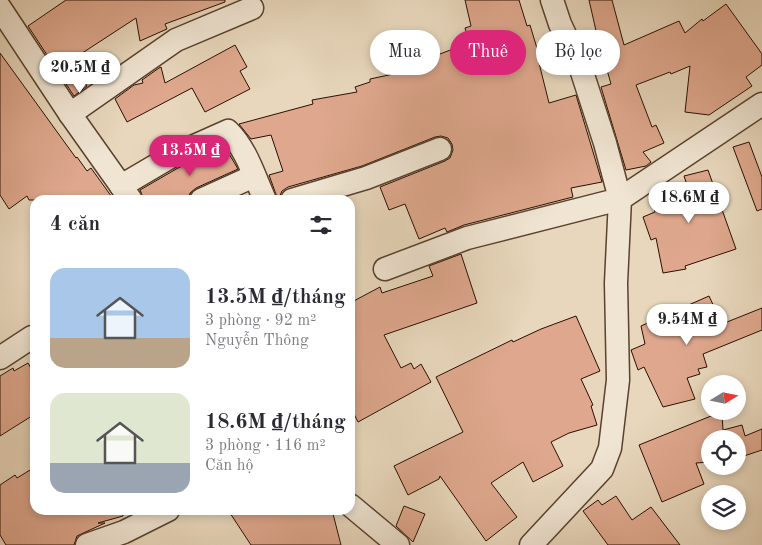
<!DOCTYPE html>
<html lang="vi">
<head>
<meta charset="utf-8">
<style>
	:root { --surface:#fff; --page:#f2f2f3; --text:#2b2b33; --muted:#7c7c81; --accent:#db2777 }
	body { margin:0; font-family:"Old Standard TT",serif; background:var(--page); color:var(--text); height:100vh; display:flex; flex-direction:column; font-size:19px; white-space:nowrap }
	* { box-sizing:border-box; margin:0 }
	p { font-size:16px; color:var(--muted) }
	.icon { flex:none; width:28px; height:28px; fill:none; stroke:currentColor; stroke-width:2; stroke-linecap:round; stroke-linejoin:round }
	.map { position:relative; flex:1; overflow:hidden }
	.side { position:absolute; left:30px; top:195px; width:325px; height:320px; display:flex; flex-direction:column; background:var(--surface); border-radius:15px; box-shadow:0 2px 8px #0003 }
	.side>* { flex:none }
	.banner { position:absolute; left:370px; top:30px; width:316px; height:45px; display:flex; gap:10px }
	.needle { width:32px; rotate:80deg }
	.tools { position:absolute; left:701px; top:375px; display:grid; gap:10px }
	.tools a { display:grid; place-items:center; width:45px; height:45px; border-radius:50%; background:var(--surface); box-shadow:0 2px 8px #0003; font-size:25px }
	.price { position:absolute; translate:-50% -42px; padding:0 11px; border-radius:18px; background:#fff; color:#222; font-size:16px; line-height:32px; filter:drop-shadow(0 1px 2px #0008) }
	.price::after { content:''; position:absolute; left:50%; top:30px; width:15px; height:11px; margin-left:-8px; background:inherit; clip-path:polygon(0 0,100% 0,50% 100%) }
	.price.selected { background:var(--accent); color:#fff }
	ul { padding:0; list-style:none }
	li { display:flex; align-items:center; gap:15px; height:125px; padding:0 20px }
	li span { display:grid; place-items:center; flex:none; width:140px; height:100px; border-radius:15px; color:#555 }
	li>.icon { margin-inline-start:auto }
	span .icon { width:60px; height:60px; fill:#fffc; stroke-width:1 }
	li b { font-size:21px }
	h2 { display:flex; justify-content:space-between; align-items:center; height:60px; padding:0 20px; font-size:21px }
	.chip { padding:0 18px; border-radius:22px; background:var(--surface); box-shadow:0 2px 8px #0003; font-size:18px; line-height:45px }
	.chip.selected { background:var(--accent); color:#fff }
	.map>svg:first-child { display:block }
	.building { fill:#dfa88e; stroke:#2a1000 }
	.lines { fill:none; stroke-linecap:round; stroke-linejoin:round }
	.street-casing { stroke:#5a422f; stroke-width:25 }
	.street { stroke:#f0e5d3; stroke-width:22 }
</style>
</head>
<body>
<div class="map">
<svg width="762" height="545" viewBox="0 0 762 545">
	<rect width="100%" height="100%" fill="#e8d7bc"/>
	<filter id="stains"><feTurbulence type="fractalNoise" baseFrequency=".004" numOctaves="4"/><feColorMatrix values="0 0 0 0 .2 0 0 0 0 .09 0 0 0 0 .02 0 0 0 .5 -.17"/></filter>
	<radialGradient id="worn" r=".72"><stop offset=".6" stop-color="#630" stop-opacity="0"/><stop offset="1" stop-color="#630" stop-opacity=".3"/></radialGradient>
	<g class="building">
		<path d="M66 0H225V2L165 24 167 29 140 41 136 18 70 61 87 86 74 96 28 26Z"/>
		<path d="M465 0H519L527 26 530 25 539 55H537L549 103 576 95 602 182 571 188 573 197 464 225 447 232 445 228 419 239 405 204 389 210 380 187 445 161 450 158 453 150 452 144 448 138 441 136 435 137 362 166 288 187 282 191 278 200 269 175 283 171 271 135 251 139 239 124 313 104 312 100 357 92 355 87 370 82V79L398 73 425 63 424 60 469 43 465 28 471 26Z"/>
		<path d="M589 0H612L624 45 679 21 685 33 702 19 703 21 726 4 762 54V65L746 77 752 86 709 115 685 112 690 66 671 74 670 72 636 85 652 127 656 125 664 143 643 152 651 162 646 166 626 170 601 87 611 84 597 35Z"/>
		<path d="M235 45 247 67 240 71 250 89 205 112 192 88 127 122 115 99 134 85 143 83 142 80 159 68 161 67 165 83Z"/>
		<path d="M0 53 76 158 77 157 87 171 91 168 114 200H29L27 196 9 209 0 195Z"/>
		<path d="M749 142 762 177V209L757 211 733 147Z"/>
		<path d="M225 147 238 169 196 188 190 193 188 200H144L140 190 178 168Z"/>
		<path d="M708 170 736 249 685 266 686 269 663 273 656 238 651 240 643 217 655 212 650 196 687 185 684 176Z"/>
		<path d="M461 254 477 303 384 335 401 368 411 363 414 369 421 364 431 382 358 422 350 406V303L380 287 382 293 433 276 429 266Z"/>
		<path d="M709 296 722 324 762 308V330L703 354 707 367 698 369 700 374 687 378 695 399 663 407 644 367 638 370 631 350 645 344 641 326Z"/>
		<path d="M576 316 600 371 581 379 593 405 591 406 597 425 569 433 551 442 563 466 533 482 523 462 491 483 517 517 486 541 440 476 439 479 408 495 394 466 463 432 436 377 512 340 513 342 541 329Z"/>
		<path d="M28 363 35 375V414L0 436V376L13 368 14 371Z"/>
		<path d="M722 415 723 430 742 425 745 436 762 429V450L738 458V439H710V462L696 463 704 484 662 502 639 445 711 416Z"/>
		<path d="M35 467V510H122L123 516 98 523H105L77 536 74 545H6L0 535V485L15 475 17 478Z"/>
		<path d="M616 496 632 520 651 507 680 545H608L583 511 598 500 602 505Z"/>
		<path d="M404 506 425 514 413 542 396 526Z"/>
		<path d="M228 510H332L341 545H251Z"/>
	</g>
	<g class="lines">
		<g class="street-casing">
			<g id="street">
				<path d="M0 8 70 114 131 200"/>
				<path d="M70 114 176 40 252 8"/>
				<path d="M121 186 172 156 228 131C247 150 254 176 265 200"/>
				<path d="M201 200 254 176"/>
				<path d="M292 200 366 178 440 149"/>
				<path d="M385 269 467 238 620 199 605 143 581 69 560 24 552 0"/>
				<path d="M0 358 32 337"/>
				<path d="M350 505 398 545"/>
				<path d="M87 545 124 532 168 510"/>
				<path d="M531 545 602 469 610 448 618 380 616 283 620 199 762 104"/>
			</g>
		</g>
		<use href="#street" class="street"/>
	</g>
	<rect width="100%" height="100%" filter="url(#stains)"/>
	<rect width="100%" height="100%" fill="url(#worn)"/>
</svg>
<div class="tools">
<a><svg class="needle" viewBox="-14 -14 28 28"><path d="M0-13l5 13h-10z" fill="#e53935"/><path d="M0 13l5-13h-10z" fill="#7c7c81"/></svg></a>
<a><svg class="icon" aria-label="locate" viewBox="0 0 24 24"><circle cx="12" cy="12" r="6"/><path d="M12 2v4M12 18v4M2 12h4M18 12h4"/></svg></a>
<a><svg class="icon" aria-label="layers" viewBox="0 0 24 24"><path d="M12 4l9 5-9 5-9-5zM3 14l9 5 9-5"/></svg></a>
</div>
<b class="price" style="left:80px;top:94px">20.5M ₫</b>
<b class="price selected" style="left:190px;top:177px">13.5M ₫</b>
<b class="price" style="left:689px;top:224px">18.6M ₫</b>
<b class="price" style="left:687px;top:346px">9.54M ₫</b>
<div class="banner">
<a class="chip">Mua</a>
<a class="chip selected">Thuê</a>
<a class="chip">Bộ lọc</a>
</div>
<section class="side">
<h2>4 căn<svg class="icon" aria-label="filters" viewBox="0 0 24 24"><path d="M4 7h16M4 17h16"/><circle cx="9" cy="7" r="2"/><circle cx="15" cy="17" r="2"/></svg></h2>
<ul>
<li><span style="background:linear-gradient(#a9c7e8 70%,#b9a48a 0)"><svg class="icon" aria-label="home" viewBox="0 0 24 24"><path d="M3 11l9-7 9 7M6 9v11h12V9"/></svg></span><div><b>13.5M ₫/tháng</b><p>3 phòng · 92 m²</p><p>Nguyễn Thông</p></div></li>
<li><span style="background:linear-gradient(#dfe7d0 70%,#9aa5b1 0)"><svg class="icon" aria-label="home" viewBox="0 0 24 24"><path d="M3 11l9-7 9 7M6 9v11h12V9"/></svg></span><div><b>18.6M ₫/tháng</b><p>3 phòng · 116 m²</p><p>Căn hộ</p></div></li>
</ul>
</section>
</div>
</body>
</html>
